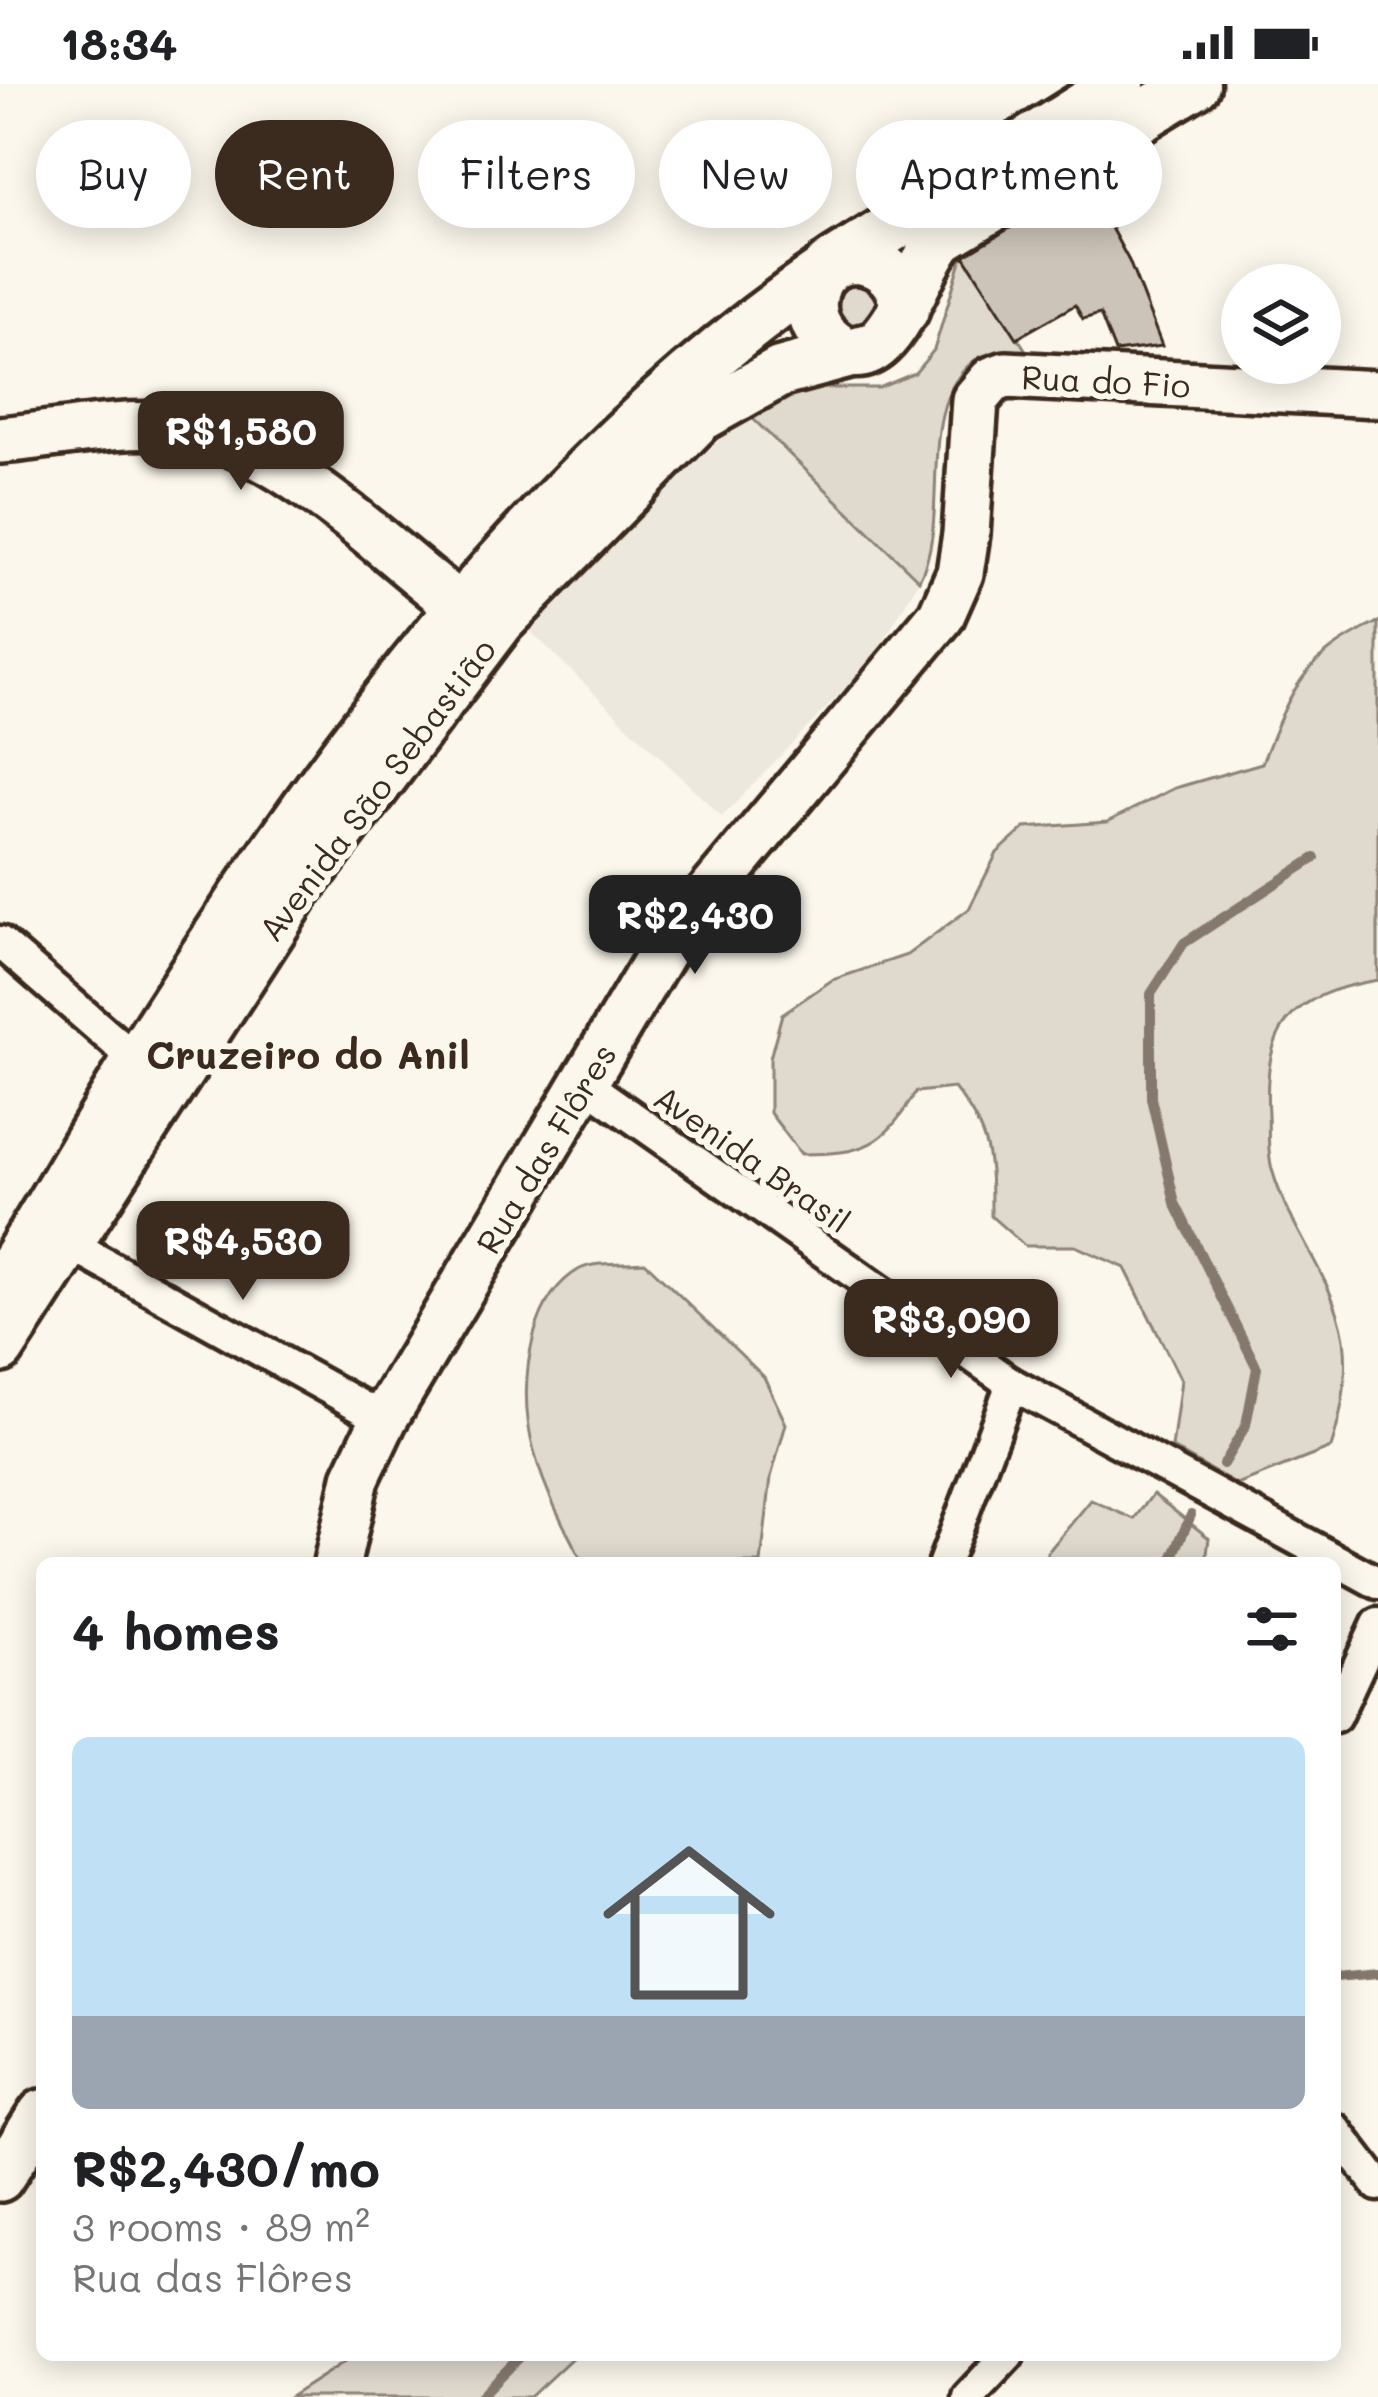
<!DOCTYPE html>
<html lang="en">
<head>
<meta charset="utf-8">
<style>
	:root { --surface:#fff; --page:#f6f6f6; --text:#202124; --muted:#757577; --line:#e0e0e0; --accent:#3b2a1e }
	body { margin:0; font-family:Mali,sans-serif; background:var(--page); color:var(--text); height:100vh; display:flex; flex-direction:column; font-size:45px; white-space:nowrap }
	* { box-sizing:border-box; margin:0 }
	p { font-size:39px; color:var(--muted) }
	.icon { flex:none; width:66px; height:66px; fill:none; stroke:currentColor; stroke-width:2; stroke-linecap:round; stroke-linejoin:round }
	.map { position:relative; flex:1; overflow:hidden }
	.side { position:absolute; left:36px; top:1473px; width:1305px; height:804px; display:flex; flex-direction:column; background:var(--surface); border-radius:18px; box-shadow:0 6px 30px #0003 }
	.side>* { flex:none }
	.top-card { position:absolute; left:36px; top:36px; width:1308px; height:108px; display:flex; gap:24px }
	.buttons { position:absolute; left:1221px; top:180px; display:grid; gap:24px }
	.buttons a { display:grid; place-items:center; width:120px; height:120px; border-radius:50%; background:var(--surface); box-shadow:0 6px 30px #0003; font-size:60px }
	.price { position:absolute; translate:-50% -102px; padding:0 27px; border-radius:24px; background:var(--accent); color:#fff; font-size:39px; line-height:78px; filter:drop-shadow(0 3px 6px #0008) }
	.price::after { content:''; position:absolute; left:50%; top:72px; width:36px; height:27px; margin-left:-18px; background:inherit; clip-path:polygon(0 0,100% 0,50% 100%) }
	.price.active { background:#222; color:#fff }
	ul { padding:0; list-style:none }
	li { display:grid; align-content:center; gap:24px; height:636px; padding:0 36px }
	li+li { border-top:3px solid var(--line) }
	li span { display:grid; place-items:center; height:372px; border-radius:18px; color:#555 }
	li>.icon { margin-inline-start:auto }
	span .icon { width:216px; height:216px; fill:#fffc; stroke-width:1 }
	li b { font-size:51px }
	h2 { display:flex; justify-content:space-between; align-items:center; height:144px; padding:0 36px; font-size:51px }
	.pill { padding:0 42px; border-radius:54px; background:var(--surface); box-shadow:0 6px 30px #0003; font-size:42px; line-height:108px }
	.pill.active { background:var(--accent); color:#fff }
	.status { display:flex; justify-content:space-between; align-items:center; height:84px; padding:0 60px; background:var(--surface); direction:ltr }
	.status svg { height:33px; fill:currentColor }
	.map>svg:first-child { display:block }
	.built { fill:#ede8dd }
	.green { fill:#dfd9ce; stroke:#8d8276; stroke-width:3 }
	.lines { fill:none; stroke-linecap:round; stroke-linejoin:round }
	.stream { stroke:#85796d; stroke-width:10 }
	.building { fill:#ccc4b9; stroke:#3b2a1e; stroke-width:3 }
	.street-casing { stroke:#3b2a1e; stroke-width:39 }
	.secondary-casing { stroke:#3b2a1e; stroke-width:54 }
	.primary-casing { stroke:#3b2a1e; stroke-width:57 }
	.street { stroke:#fbf7ec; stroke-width:30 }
	.secondary { stroke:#fbf7ec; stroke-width:45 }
	.primary { stroke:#fbf7ec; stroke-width:48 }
	.labels { text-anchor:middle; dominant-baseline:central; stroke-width:12; stroke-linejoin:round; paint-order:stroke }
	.street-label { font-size:33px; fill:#3b2a1e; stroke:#fbf7ec }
	.quarter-label { font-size:39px; font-weight:bold; fill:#3b2a1e; stroke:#fbf7ec }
</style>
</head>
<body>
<div class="status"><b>18:34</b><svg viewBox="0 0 49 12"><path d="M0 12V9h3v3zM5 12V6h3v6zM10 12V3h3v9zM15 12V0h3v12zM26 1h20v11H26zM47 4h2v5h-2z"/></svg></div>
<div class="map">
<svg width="1378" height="2313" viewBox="0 0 1378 2313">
	<rect width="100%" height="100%" fill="#fbf7ec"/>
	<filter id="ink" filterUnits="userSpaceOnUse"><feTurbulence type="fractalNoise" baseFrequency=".00833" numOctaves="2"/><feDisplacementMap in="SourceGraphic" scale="24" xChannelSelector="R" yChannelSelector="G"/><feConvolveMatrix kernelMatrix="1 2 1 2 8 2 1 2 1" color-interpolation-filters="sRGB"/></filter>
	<g filter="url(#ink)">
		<path class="built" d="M747 329 919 496 874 574 722 733 527 544Z"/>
		<g class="green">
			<path d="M963 170 1027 268 975 276C912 324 953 432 919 496L747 329 802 304H879L915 289 934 266Z"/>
			<path d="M852 198 885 208 865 252 836 234 838 209Z"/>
			<path d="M1378 538V896C1290 910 1263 943 1268 1030 1269 1047 1267 1069 1272 1085 1288 1144 1334 1193 1344 1255 1349 1292 1342 1329 1331 1364L1237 1401 1172 1364 1181 1296 1125 1184 1075 1162H1025L991 1132C991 1075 991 1050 954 1004L916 1008C883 1063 864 1070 801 1070L770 1029V974L782 930 832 896 907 871 969 825 997 769 1025 744 1107 738 1175 704 1262 679C1292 604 1301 575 1378 538Z"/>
			<path d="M645 1178 764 1293 786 1340 771 1393 761 1479H583C542 1401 511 1340 534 1251 541 1225 555 1199 580 1185 596 1177 627 1180 645 1178Z"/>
			<path d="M1153 1410 1209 1454 1206 1479H1050L1047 1469 1091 1416 1134 1435Z"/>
			<path d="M355 2271H575L530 2313H290Z"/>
		</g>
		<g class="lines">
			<g class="stream">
				<path d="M1223 1380 1246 1341 1257 1284 1175 1119 1151 1014V910L1184 859 1315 774"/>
				<path d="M1170 1479 1191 1431"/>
				<path d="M1335 1893 1378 1889"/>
				<path d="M480 2313 522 2271"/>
			</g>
		</g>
		<path class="building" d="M1085 96 1129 177 1162 262 1115 268 1100 230 1083 235 1075 221 1017 254 963 170Z"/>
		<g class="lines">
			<g class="street-casing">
				<g id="street">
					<path d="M0 858 137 977"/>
					<path d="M584 999 1012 1300 1378 1499"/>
					<path d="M69 1160 384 1335"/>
					<path d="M944 1479 1012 1300"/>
					<path d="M1335 1633 1378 1540"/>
					<path d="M1335 2045 1378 2101"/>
					<path d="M968 2313 1008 2271"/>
				</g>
			</g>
			<g class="secondary-casing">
				<g id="secondary">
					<path d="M0 356C56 351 118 337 175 343 276 355 381 462 460 523"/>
					<path d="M337 1479 356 1394 384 1335 665 863 941 532 960 489 966 450 975 316 992 296 1006 291 1378 310"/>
					<path d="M0 2094 42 2029"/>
				</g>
			</g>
			<g class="primary-casing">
				<g id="primary">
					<path d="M835 179 1120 0"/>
					<path d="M904 226C904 166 816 154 812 218 811 230 816 243 824 252 887 316 914 181 943 153L1195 0"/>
					<path d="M0 1202C48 1128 90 1051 137 977 322 683 535 386 825 187"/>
					<path d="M0 1264 298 804 500 537 700 333 780 288 865 265"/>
				</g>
			</g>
			<use href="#street" class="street"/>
			<use href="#secondary" class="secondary"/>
			<use href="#primary" class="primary"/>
		</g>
	</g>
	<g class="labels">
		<g class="street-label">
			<text transform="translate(1106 296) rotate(3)">Rua do Fio</text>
			<text transform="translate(376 705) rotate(-53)">Avenida São Sebastião</text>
			<text transform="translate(545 1064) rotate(-59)">Rua das Flôres</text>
			<text transform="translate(753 1074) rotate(35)">Avenida Brasil</text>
		</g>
		<g class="quarter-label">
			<text x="308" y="969">Cruzeiro do Anil</text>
		</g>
	</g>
</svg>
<div class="buttons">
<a><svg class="icon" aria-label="layers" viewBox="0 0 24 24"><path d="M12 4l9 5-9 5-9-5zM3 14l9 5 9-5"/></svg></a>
</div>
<b class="price" style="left:241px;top:409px">R$1,580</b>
<b class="price active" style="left:695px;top:893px">R$2,430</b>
<b class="price" style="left:243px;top:1219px">R$4,530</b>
<b class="price" style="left:951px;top:1297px">R$3,090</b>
<div class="top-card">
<a class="pill">Buy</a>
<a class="pill active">Rent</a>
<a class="pill">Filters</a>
<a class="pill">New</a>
<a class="pill">Apartment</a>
</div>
<section class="side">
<h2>4 homes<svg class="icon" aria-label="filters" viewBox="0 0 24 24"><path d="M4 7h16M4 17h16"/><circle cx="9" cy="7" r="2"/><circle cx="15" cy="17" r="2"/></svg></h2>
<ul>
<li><span style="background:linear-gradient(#bfe0f5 75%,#9aa5b1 0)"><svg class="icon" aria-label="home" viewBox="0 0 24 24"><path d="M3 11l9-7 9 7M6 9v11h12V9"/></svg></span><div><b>R$2,430/mo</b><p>3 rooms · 89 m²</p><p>Rua das Flôres</p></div></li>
</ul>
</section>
</div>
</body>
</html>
